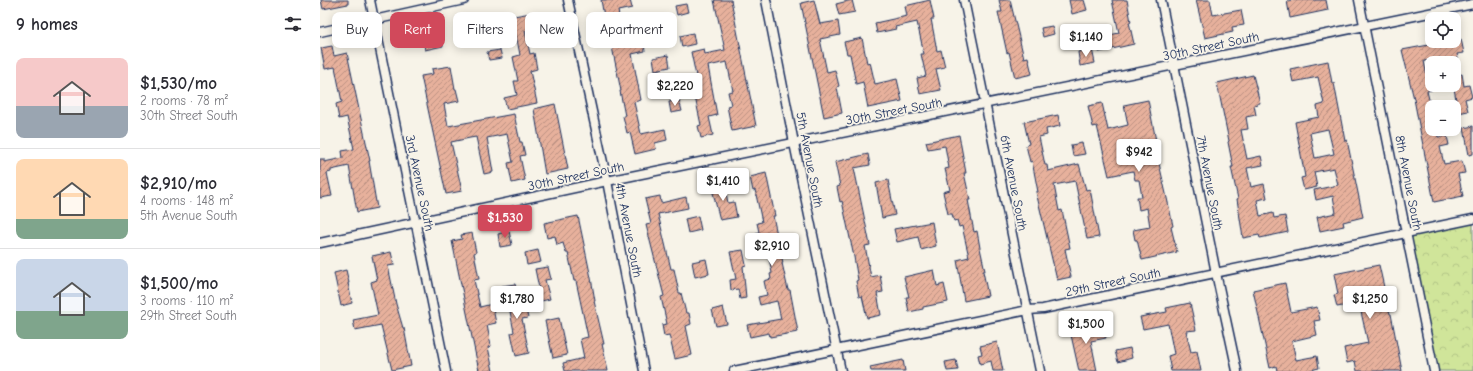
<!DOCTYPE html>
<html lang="en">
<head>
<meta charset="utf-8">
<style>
	:root { --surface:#fff; --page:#f2f2f3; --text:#2b2b33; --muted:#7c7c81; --line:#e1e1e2; --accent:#d1495b }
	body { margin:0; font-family:"Comic Neue",sans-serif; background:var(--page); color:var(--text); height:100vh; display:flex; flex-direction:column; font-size:15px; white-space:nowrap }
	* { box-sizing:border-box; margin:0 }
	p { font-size:13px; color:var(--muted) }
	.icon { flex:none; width:22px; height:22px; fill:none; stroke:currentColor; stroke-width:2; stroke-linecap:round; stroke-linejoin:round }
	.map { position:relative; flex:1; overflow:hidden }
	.sheet { display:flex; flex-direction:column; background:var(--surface); width:320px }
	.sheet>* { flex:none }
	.banner { position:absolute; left:12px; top:12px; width:380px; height:36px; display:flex; gap:8px }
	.controls { position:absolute; left:1105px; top:12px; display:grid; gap:8px }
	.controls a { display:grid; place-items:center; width:36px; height:36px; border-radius:8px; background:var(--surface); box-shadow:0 2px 10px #0003; font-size:20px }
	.price { position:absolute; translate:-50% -34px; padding:0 9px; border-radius:4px; background:#fff; color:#222; font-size:13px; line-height:26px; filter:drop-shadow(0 1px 2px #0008) }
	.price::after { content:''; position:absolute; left:50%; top:24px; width:12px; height:9px; margin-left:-6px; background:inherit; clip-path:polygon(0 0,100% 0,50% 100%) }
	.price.current { background:var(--accent); color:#fff }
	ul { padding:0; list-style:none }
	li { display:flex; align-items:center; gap:12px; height:100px; padding:0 16px }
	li+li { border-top:1px solid var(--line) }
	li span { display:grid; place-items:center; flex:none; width:112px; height:80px; border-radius:8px; color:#555 }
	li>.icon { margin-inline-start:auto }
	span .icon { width:48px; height:48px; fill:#fffc; stroke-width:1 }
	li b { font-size:17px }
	h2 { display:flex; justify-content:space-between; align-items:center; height:48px; padding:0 16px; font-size:17px }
	.pill { padding:0 14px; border-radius:8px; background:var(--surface); box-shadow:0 2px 10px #0003; font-size:14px; line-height:36px }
	.pill.current { background:var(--accent); color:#fff }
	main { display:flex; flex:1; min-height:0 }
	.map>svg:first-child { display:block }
	.park { fill:url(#park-crowns); stroke:#768a7c }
	.building { fill:url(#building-hatch); stroke:#1b2f5e; fill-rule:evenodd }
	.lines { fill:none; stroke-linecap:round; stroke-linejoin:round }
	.minor-casing { stroke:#1b2f5e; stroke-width:11 }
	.minor { stroke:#f7f3e8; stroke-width:8 }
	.labels { text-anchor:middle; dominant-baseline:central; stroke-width:3.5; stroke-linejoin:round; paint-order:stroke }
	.street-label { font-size:13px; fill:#1b2f5e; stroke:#f7f3e8 }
</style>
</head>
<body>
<main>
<section class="sheet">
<h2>9 homes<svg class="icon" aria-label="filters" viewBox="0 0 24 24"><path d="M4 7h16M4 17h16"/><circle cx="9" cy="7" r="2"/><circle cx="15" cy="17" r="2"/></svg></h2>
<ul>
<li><span style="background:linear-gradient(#f6c9c9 60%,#9aa5b1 0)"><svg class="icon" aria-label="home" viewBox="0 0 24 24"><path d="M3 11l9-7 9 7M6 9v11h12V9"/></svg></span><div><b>$1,530/mo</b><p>2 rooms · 78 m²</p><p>30th Street South</p></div></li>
<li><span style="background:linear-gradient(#ffd9b3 75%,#7fa58c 0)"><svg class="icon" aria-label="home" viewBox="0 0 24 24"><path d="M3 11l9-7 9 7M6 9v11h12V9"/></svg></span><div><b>$2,910/mo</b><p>4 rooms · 148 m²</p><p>5th Avenue South</p></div></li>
<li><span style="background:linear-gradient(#c9d6e8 65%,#7fa58c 0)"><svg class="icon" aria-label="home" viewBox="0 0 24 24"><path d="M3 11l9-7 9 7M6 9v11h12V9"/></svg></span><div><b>$1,500/mo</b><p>3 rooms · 110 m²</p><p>29th Street South</p></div></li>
</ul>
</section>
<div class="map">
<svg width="1153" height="371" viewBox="0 0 1153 371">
	<defs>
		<pattern id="park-crowns" width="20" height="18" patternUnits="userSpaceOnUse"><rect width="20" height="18" fill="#d0e59a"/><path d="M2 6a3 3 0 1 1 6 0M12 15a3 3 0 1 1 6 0" fill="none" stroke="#b2c587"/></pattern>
		<pattern id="building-hatch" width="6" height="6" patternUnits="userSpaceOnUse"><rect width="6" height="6" fill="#e7b19c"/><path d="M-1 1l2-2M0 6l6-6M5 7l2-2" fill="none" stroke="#ba9082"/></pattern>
	</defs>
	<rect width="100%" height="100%" fill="#f7f3e8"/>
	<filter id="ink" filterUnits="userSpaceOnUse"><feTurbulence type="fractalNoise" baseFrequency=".025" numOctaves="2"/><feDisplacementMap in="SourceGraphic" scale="8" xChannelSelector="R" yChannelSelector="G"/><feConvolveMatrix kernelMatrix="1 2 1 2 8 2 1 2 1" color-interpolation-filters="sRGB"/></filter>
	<g filter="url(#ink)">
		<path class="park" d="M1153 220V371H1115L1087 233Z"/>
		<g class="building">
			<path d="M1 0H28V4L3 9Z"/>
			<path d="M281 0H310L312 8 298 11 305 42 306 41 307 46 324 42 325 51 312 54 321 100 314 102 321 134 345 129 347 140 335 143 336 149 315 154 310 132 307 133 303 116H305L300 91H301L290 37 288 38Z"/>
			<path d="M394 0H411L436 126 412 131 407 106 411 105 408 92 413 91 407 62 388 66 397 115 389 117 393 135 381 138 378 126 381 125 371 78 376 76 371 52 384 49 385 54 405 50Z"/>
			<path d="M494 0 500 24 518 21 520 35 500 39 507 72 515 70 519 86 517 87 522 113 504 117 481 3Z"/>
			<path d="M532 0 535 12 519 15 516 4Z"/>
			<path d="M610 0 614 19H611L617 51 621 50 625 67 616 69 621 90 600 94 597 78 606 76 601 54H604L597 22 575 27 576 29 557 33 555 23 587 16 585 6Z"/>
			<path d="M679 0H690L704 58 708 57 712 74 695 78 689 52 687 53 678 12H682Z"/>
			<path d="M749 0H764L767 10 752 14Z"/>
			<path d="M792 0H807L811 22H809L814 44 779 52 776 38 799 33Z"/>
			<path d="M876 0H890L893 15 921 10 924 25 912 27 913 32 885 38Z"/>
			<path d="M974 0H1006L1008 10 970 18 967 1Z"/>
			<path d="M366 4 368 12 357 15 355 6Z"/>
			<path d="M211 13 214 29 205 31 210 54 214 53 217 69 210 71 217 103 187 109 184 98 197 95 194 81H198L193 57 200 55 195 29 162 34 160 22Z"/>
			<path d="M335 16 337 29 325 32 322 19Z"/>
			<path d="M732 26 734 34 723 37 721 28Z"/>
			<path d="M120 31 123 46 105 50 102 35Z"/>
			<path d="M373 33 375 44 362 47 360 36Z"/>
			<path d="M542 38 547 63 550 62 555 84 577 79 582 101 548 108 543 82 536 84 530 54H527L524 42Z"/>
			<path d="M1141 39 1144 53 1137 54 1139 63H1122L1120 58 1104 61 1108 82 1112 81V90L1107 91 1112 112V129H1116L1118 137 1127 136 1129 145 1120 147 1124 164 1142 161 1145 173 1138 174 1143 196 1114 202 1094 99 1082 50Z"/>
			<path d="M12 46 14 56 27 53 50 161H49L57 208 37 212 29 166 11 170V172L7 173 12 196 0 198V159H4V162L23 158 22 151 34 149 27 117 19 119 16 104 22 102 15 67 5 69 1 48Z"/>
			<path d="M772 49 775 63 760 66 758 52Z"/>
			<path d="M180 50 182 58 169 60 167 52Z"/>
			<path d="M348 55 350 67 335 70 333 58Z"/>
			<path d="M1008 61 1012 83H1014L1025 141 1027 140 1043 217 1023 222 1024 226 1000 231 997 217 1016 213 1013 196 996 200 994 190 1018 185 1014 168 994 172 997 187 984 190 981 178 985 177 975 122 999 117 997 106 1004 104 998 77 973 82 970 69ZM1008 129 1014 154 995 158 990 133Z"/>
			<path d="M131 66 135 89H136L139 101 124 104 128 126 194 114 200 142H202L205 155 200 156 205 180 192 183 188 163 193 162 187 134 167 138 173 172 164 174 156 137 150 138 131 142 142 191 126 194 101 76 113 74 112 69Z"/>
			<path d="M1142 74 1144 86 1149 85 1152 97 1145 99 1148 111 1134 114V107H1133L1131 101 1136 100 1134 88V76Z"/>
			<path d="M933 75 940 103 934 105 936 115 926 117 928 129 921 130 927 159 941 156 943 165 927 168 931 187 944 184 947 198 937 200 940 216 953 213 954 218 965 216 968 232 940 238 939 235 923 238 917 199H918L911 167H913L908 142 909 141 897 83Z"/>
			<path d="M356 76 358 86 350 88 348 78Z"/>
			<path d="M359 100 362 111 351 113 349 102Z"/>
			<path d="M828 100 837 146H835L849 207 853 226 851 227 857 252 822 260 817 240H815L813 230 830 227 827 208 819 210 817 197H822L819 180H815L813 171 789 176 777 126 773 127 768 106 782 103 788 130 808 125 804 105Z"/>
			<path d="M235 104 248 169 225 174 214 109Z"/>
			<path d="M738 115 740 126 726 129 727 135 719 137 725 165H727L728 171 759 164 766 190 770 189 779 237 767 239 755 181 734 185 739 211 742 210 750 248 745 249 751 277 737 280 716 192H718L712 161 710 162 706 145 709 144 704 122Z"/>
			<path d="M1153 126V154L1149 155 1144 128Z"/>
			<path d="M639 135 646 173H644L650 200H648L654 232 657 231 660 248 665 271H663L668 296 644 301 637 260 649 257 642 226 639 227 637 220 634 221 632 214H628L623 192 630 190 625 169 629 168 625 146 608 149 606 142Z"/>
			<path d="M762 143 765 154 753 156 751 145Z"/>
			<path d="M548 154 550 165 534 168 550 245 545 246 551 277 560 275 563 292 557 293 561 315 547 318 542 296 539 297 536 281 538 280 534 257 522 201 520 202 517 187 520 186 515 162Z"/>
			<path d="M446 173 455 216H453L463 263H462L468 290H470L478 332 450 337 449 333 430 337 427 325 461 319 457 301 440 305 438 297 447 295 444 281 451 279 450 274 452 273 446 242 438 244 436 233 439 232 437 223 442 222 435 190 433 191 430 177Z"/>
			<path d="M568 180 575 215 562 218 556 183Z"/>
			<path d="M404 182 408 203 414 202 417 217 400 220 391 185Z"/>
			<path d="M340 196 341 203 366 197 368 208 338 214 351 269H354L359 293H361L366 313H369L371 324 366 326 372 355 355 359 349 335 344 336 342 325 347 324 341 297 344 296 326 225 331 224 325 199Z"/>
			<path d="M258 216 271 278 275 301H274L284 344H282L288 371H245L243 363 264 358 260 339 268 337 256 281H254L248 253H246L243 243 237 245 235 236 227 238 224 223Z"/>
			<path d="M378 216 381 230 368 233 365 219Z"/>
			<path d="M612 222 616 246 601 250 598 237 577 242 574 229Z"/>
			<path d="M189 231 192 245 180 247 178 234Z"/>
			<path d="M152 233 156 252 154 253 159 279 154 280 160 307 172 304 176 323 167 325 171 346 168 347 173 371H159L132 241 142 239 141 235Z"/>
			<path d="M218 250 221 262 207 265 205 253Z"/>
			<path d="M423 250 426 265 423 266 426 298 420 299 418 289 411 290 410 280 416 279 410 252Z"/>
			<path d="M71 252 74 265 68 266 76 304 83 328H84L91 366 72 370 61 325 35 330 33 320 58 315 51 282 57 280 52 256Z"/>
			<path d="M386 259 389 274 375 277 372 262Z"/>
			<path d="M1059 265 1070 314H1071L1082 371H1037L1035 361 1027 363 1024 348 1048 343 1039 303 1017 307 1014 295 1018 294 1014 274Z"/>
			<path d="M228 267 231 279 225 280 230 299 217 302 215 294 220 293 215 269Z"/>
			<path d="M26 270 29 283H28L32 303 21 306 14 273Z"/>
			<path d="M614 270 617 286 624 284 628 302 603 307V309L589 312 586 297H589L584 277Z"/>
			<path d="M965 283 971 312 997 307 1000 320 994 321 997 335 972 341 976 360 997 356 999 368 986 371H957L956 366 950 368 933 290Z"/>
			<path d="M195 284 200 306 205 305 208 318 202 319 209 353 196 356 191 333 194 332 187 296H184L182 286Z"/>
			<path d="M870 303 876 330 866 331 871 352 877 351 881 371H851L848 356 854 354 848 324 823 329 820 317 847 312 846 308Z"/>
			<path d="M403 307 407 324 396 326 392 310Z"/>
			<path d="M239 318 247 355 233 358 225 321Z"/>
			<path d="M770 322 771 329 783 327 786 338 771 341 777 371H759L749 326Z"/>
			<path d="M677 342 683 371H673L671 361 660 364 658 355 662 354 660 346Z"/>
			<path d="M810 348 812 358 798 362 795 351Z"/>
			<path d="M583 360 585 371H551L550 367Z"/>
			<path d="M636 360 638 370 627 371 625 362Z"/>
		</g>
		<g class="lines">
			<g class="minor-casing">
				<g id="minor">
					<path d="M50 0 126 371"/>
					<path d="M248 0 287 181 324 371"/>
					<path d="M446 0 474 143 521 371"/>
					<path d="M644 0 720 371"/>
					<path d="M841 0 896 273 917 371"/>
					<path d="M1039 0 1114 371"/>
					<path d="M0 32 144 0"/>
					<path d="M0 243 287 181 1153 4"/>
					<path d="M414 371 708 310 723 309 1153 219"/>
				</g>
			</g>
			<use href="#minor" class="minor"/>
		</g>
	</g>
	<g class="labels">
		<g class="street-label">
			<text transform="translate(891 46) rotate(-12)">30th Street South</text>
			<text transform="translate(574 111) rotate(-11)">30th Street South</text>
			<text transform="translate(490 160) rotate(79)">5th Avenue South</text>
			<text transform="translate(256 176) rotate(-12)">30th Street South</text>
			<text transform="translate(100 183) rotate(78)">3rd Avenue South</text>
			<text transform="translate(694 183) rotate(79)">6th Avenue South</text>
			<text transform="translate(890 183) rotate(79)">7th Avenue South</text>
			<text transform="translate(1089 183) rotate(79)">8th Avenue South</text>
			<text transform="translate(309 230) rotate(79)">4th Avenue South</text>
			<text transform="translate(793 282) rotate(-12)">29th Street South</text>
		</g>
	</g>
</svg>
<div class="controls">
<a><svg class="icon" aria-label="locate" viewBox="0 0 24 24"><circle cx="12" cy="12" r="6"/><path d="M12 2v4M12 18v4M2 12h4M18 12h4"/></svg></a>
<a>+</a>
<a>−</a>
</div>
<b class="price" style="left:766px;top:58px">$1,140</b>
<b class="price" style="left:355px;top:107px">$2,220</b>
<b class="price" style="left:819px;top:173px">$942</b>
<b class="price" style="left:403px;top:202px">$1,410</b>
<b class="price current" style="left:185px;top:239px">$1,530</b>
<b class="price" style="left:452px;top:267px">$2,910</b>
<b class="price" style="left:197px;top:320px">$1,780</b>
<b class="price" style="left:1050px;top:320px">$1,250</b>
<b class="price" style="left:766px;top:345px">$1,500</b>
<div class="banner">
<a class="pill">Buy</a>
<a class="pill current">Rent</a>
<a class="pill">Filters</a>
<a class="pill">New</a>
<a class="pill">Apartment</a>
</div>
</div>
</main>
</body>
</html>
